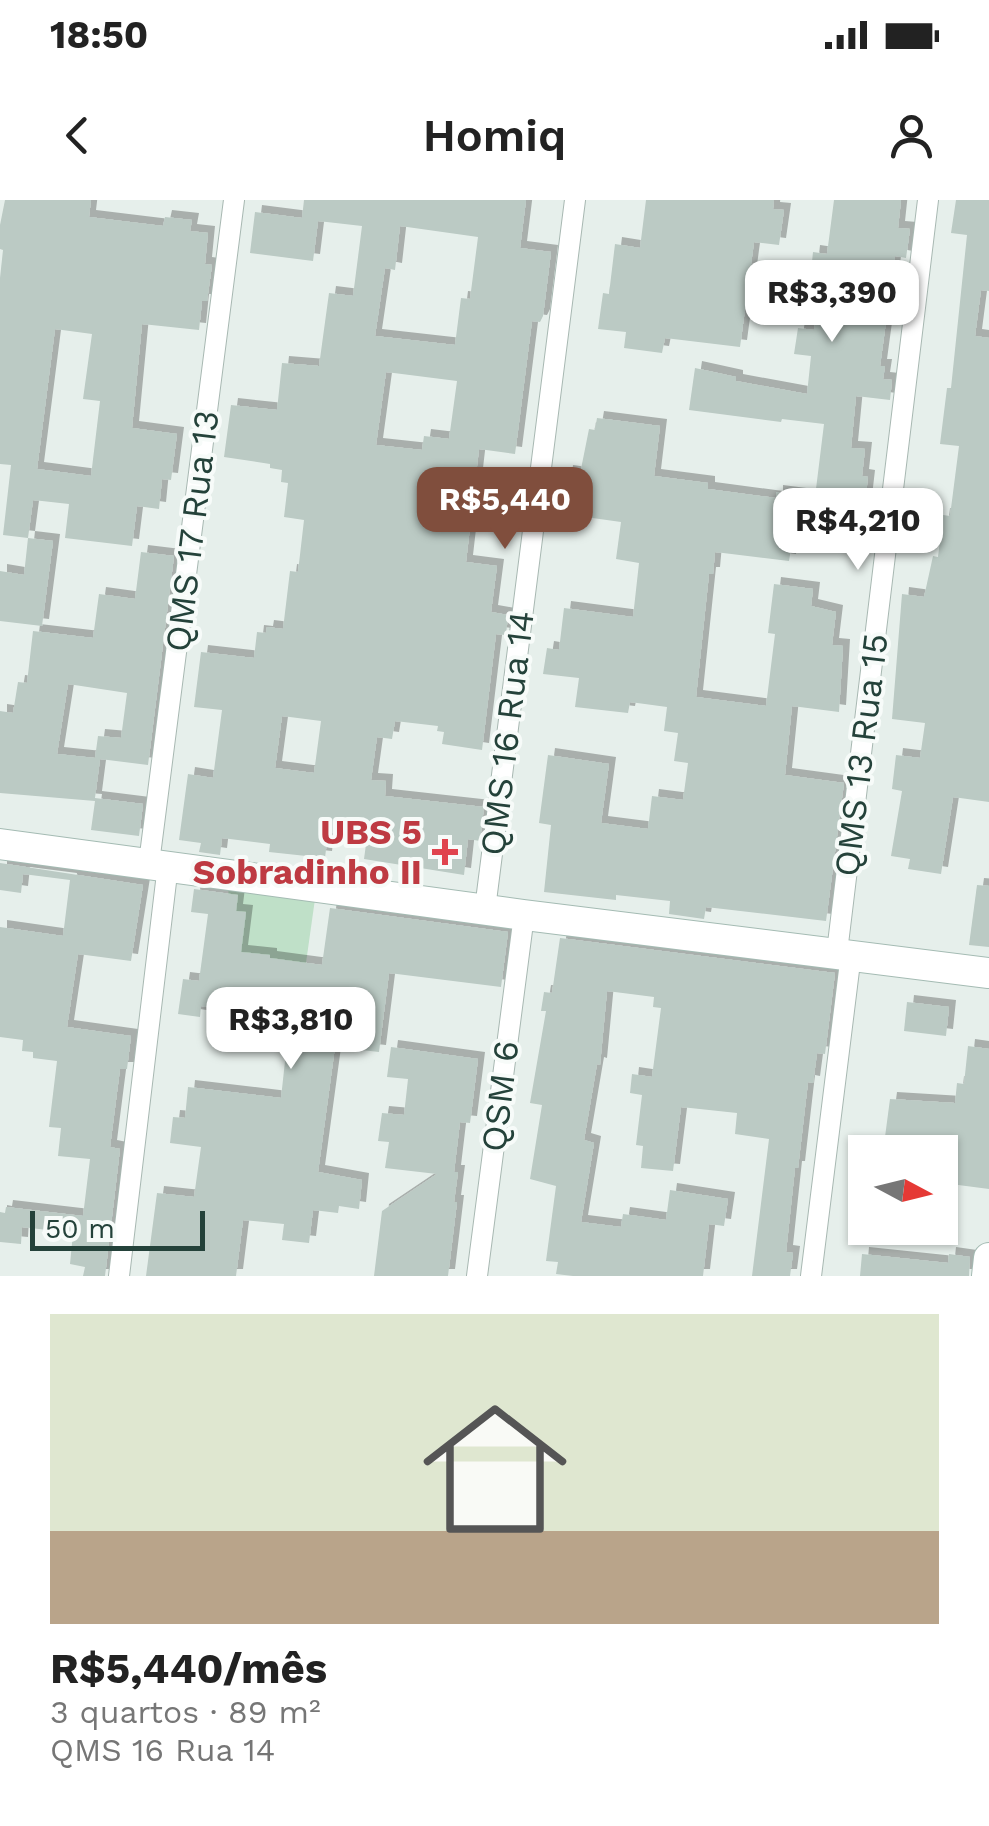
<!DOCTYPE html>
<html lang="pt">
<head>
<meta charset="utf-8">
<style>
	:root { --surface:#fff; --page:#f2f2f2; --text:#222; --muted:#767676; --accent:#804e3d }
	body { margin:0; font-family:"Work Sans",sans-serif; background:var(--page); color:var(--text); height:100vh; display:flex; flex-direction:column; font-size:38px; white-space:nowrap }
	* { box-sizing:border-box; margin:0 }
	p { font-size:32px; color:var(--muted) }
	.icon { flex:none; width:55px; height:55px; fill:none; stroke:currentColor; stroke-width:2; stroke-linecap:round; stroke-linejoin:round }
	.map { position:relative; height:1076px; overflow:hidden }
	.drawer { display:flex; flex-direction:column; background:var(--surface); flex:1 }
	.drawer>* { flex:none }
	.needle { width:65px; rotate:97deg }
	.tools { position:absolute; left:848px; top:935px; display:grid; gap:20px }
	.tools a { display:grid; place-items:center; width:110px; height:110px; border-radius:0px; background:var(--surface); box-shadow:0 2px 8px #0004; font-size:50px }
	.scale { position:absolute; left:30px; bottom:25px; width:175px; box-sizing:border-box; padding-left:10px; border:5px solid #24423a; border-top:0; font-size:28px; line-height:35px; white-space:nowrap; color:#24423a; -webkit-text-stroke:8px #f7fbf9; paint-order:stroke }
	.price { position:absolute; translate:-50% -85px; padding:0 22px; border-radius:20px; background:#fff; color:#222; font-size:32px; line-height:65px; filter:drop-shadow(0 2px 5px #0008) }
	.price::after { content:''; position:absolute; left:50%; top:60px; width:30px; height:22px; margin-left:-15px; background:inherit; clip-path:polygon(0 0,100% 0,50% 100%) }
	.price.current { background:var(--accent); color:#fff }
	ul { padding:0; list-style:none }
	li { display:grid; align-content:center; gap:20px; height:530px; padding:0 50px }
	li span { display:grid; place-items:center; height:310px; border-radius:0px; color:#555 }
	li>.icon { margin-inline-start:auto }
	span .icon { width:180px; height:180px; fill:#fffc; stroke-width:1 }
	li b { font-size:42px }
	.status { display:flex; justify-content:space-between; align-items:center; height:70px; padding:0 50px; background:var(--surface); direction:ltr }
	.status svg { height:28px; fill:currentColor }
	header { display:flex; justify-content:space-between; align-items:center; height:130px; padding:0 50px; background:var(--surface); font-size:45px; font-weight:600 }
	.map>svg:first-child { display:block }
	.green { fill:#bfe0c8 }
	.building { fill:#bbcac4; fill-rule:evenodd; filter:url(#shadow) }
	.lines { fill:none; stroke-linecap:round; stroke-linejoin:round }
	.street-casing { stroke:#a8b8b2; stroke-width:22 }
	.secondary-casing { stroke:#a4bbb3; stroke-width:32 }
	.street { stroke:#fff; stroke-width:20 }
	.secondary { stroke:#fff; stroke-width:30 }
	.health-dot { fill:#e0444e; stroke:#f7fbf9; stroke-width:4 }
	.labels { text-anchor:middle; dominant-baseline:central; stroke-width:8; stroke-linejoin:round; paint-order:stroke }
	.street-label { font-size:35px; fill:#24423a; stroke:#f7fbf9 }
	.health-label { font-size:35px; font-weight:bold; fill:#be3a42; stroke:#f7fbf9; text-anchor:end }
</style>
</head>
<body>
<div class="status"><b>18:50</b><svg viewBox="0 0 49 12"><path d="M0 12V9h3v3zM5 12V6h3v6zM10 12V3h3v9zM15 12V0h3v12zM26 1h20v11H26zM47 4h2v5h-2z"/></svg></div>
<header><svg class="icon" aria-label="back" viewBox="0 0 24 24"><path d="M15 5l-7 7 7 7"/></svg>Homiq<svg class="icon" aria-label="person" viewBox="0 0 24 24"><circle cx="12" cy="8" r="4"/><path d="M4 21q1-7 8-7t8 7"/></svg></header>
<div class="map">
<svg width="989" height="1076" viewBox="0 0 989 1076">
	<defs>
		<filter id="shadow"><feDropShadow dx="7" dy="-7" stdDeviation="0" flood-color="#0004"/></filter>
	</defs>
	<rect width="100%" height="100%" fill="#e6efeb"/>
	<path class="green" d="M229 687 315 699 303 784 220 774Z"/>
	<g class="building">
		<path d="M5 0H91L89 17 163 26 165 17 192 20 190 31 208 33 205 64 212 65 207 101H202L199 130 142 124 132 228 177 234 171 280 162 279 159 309 137 306 132 346 65 338 69 304 33 300 28 338 3 335 11 265 0 264V78L3 50 0 49V25ZM55 129 92 134 83 199 100 201 91 276 37 269Z"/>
		<path d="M304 0H526L520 48 551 52 543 116 540 122 532 121 515 254 479 249 466 362 497 366 491 412 508 415 506 435 496 434 482 550 442 544 444 532 437 531 438 526 395 521 392 539 377 537 371 580 386 581 385 596 484 607 480 641 468 639 464 675 364 659 367 637 328 632 325 658 269 652 270 644 222 638 220 655 199 652 201 643 179 640 188 574 213 578 222 510 194 507 201 452 254 458 257 432 266 433 267 427 283 429 290 371 298 372 304 320 284 317 288 283 281 282 282 270 270 268V264L224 257 231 205 277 210 282 163 319 166 329 93 353 96 362 26 318 21 313 61 250 53 255 12 302 18ZM400 26 478 37 470 99 461 98 455 145 375 136 385 68 395 70ZM386 172 457 181 449 239 424 236 422 250 376 245ZM282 516 321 521 314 573 275 568Z"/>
		<path d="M646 0H774L773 9 784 10 779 45 754 42 740 147 665 138 662 153 624 148 626 132 598 129 603 93 609 94 615 44 640 48Z"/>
		<path d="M834 0H901L898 28 910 29 906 58 895 56 880 166H885L883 179 892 180 890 200 856 196 851 248 865 249 862 276 868 277 865 303 815 297 824 224 782 219 781 222 689 210 695 168 736 177V181L807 194 811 156 794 154 798 128 814 130 820 82 810 81 813 52 827 54Z"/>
		<path d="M956 0H989V91L981 90 975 136 989 138V602L953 597 941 674 908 669 910 659 891 656 902 591 892 589 896 555 920 558 925 523 892 519 902 394 924 397 933 356 938 357 943 315 950 316 959 246 940 244 947 188H951L967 35 951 33Z"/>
		<path d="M597 218 660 226 654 276 708 283V289L776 298V292L815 297 811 333 794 330 789 361 715 352 713 374H709L696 497 766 506 775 434 768 433 774 384 813 389 811 406 836 412 832 445 843 446 839 512 792 506 785 575 844 583 826 721 706 707 704 719 669 714 670 701 616 695V700L544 692 551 625 539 623 548 555 609 564 601 623 648 629 652 596 683 600 688 563 674 561 678 533 664 531 667 507 630 502 628 513 575 507 579 478 543 474 547 448 559 450 564 408 633 417 639 363 616 359 621 322 571 315 573 300 563 299 566 272 580 274 589 229 595 230Z"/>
		<path d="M28 338 53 341 42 426 0 421V371L24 375Z"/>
		<path d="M141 352 174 356 148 565 100 559 95 598 143 604 139 636 91 630 95 601 0 593V511L13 513 18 482 27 483 33 431 93 438 99 394 135 399ZM68 484 127 493 121 538 98 536 95 558 57 554Z"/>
		<path d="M0 663 143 685 131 761 78 754 67 827 131 836 127 869H120L110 947 120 949 105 1076H83L85 1067 70 1064 73 1033 22 1027 21 1044 0 1042V1012L5 1013 6 1007 83 1016 90 959 58 956 61 928 49 927 57 861 33 858V852L22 851 23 840 0 837V727L63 736 70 680 23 674 21 693 0 690Z"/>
		<path d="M977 685 989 686V747L969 745Z"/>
		<path d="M194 689 238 695 236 711 246 712 241 752 270 755V758L322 765 330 708 508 732 501 787 389 773 379 852 335 847 318 972 362 980 359 1009 339 1006 338 1013 313 1010 309 1043 282 1040 284 1024 243 1020 236 1076H146L157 993 194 997 201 947 170 943 173 917 185 918 188 887 281 898 286 852 253 848 257 813 201 806 200 817 178 814 183 779 199 781 208 714 191 712Z"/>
		<path d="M560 738 835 773 825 854 817 853 813 883 808 882 798 968H795L786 1052 793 1053 790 1076H752L769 939 735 934 737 913 681 907 673 971 641 968 643 946 636 945 642 895 630 893 632 874 652 877 661 808 653 807 654 797 607 791 600 865 597 864 584 940 594 943 581 1022 621 1027 623 1014 666 1020 670 990 728 999 724 1026 709 1024 703 1076H573L556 1074 558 1062 546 1061 556 986 530 979 542 905 530 903 546 811H541L544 792 552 793Z"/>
		<path d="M907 802 949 807 946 836 904 831Z"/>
		<path d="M968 846 989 849V989L943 983 944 978 940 977V952H883L890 899 955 903 957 883 964 884Z"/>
		<path d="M391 847 478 859 470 923 460 922 454 972H458L454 1002H457L448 1076H374L382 1011 437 974 385 968 389 942 378 941 382 913 404 915 408 879 387 877Z"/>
		<path d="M862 1054 948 1063 949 1054 970 1057 969 1076H860Z"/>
	</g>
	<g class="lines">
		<g class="street-casing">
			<g id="street">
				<path d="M149 663 234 0"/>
				<path d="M485 709 575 0"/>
				<path d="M837 752 928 0"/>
				<path d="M119 1076 168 665"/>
				<path d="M477 1076 524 715"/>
				<path d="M811 1076 851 754"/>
			</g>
		</g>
		<g class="secondary-casing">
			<g id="secondary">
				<path d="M0 644 524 715 989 773"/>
				<path d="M987 1076 989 1058"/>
			</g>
		</g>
		<use href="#street" class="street"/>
		<use href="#secondary" class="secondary"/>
	</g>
	<path class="health-dot" d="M440 637h10v10h10v10h-10v10h-10v-10h-10v-10h10z"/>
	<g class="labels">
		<g class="street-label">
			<text transform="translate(192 331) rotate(-83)">QMS 17 Rua 13</text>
			<text transform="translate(507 533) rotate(-83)">QMS 16 Rua 14</text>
			<text transform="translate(861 555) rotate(-83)">QMS 13 Rua 15</text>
			<text transform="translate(500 896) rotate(-83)">QSM 6</text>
		</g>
		<g class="health-label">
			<text x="422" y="632">UBS 5<tspan x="422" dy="40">Sobradinho II</tspan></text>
		</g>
	</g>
</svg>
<div class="tools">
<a><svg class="needle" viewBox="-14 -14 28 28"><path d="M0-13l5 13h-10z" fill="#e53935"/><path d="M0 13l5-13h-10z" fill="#767676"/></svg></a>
</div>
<div class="scale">50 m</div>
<b class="price" style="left:832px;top:145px">R$3,390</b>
<b class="price current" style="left:505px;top:352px">R$5,440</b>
<b class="price" style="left:858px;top:373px">R$4,210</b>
<b class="price" style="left:291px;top:872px">R$3,810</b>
</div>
<section class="drawer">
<ul>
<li><span style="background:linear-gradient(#dfe7d0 70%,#b9a48a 0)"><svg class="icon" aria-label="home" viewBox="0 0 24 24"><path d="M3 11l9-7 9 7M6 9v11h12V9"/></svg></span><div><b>R$5,440/mês</b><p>3 quartos · 89 m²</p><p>QMS 16 Rua 14</p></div></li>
</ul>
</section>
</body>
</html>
